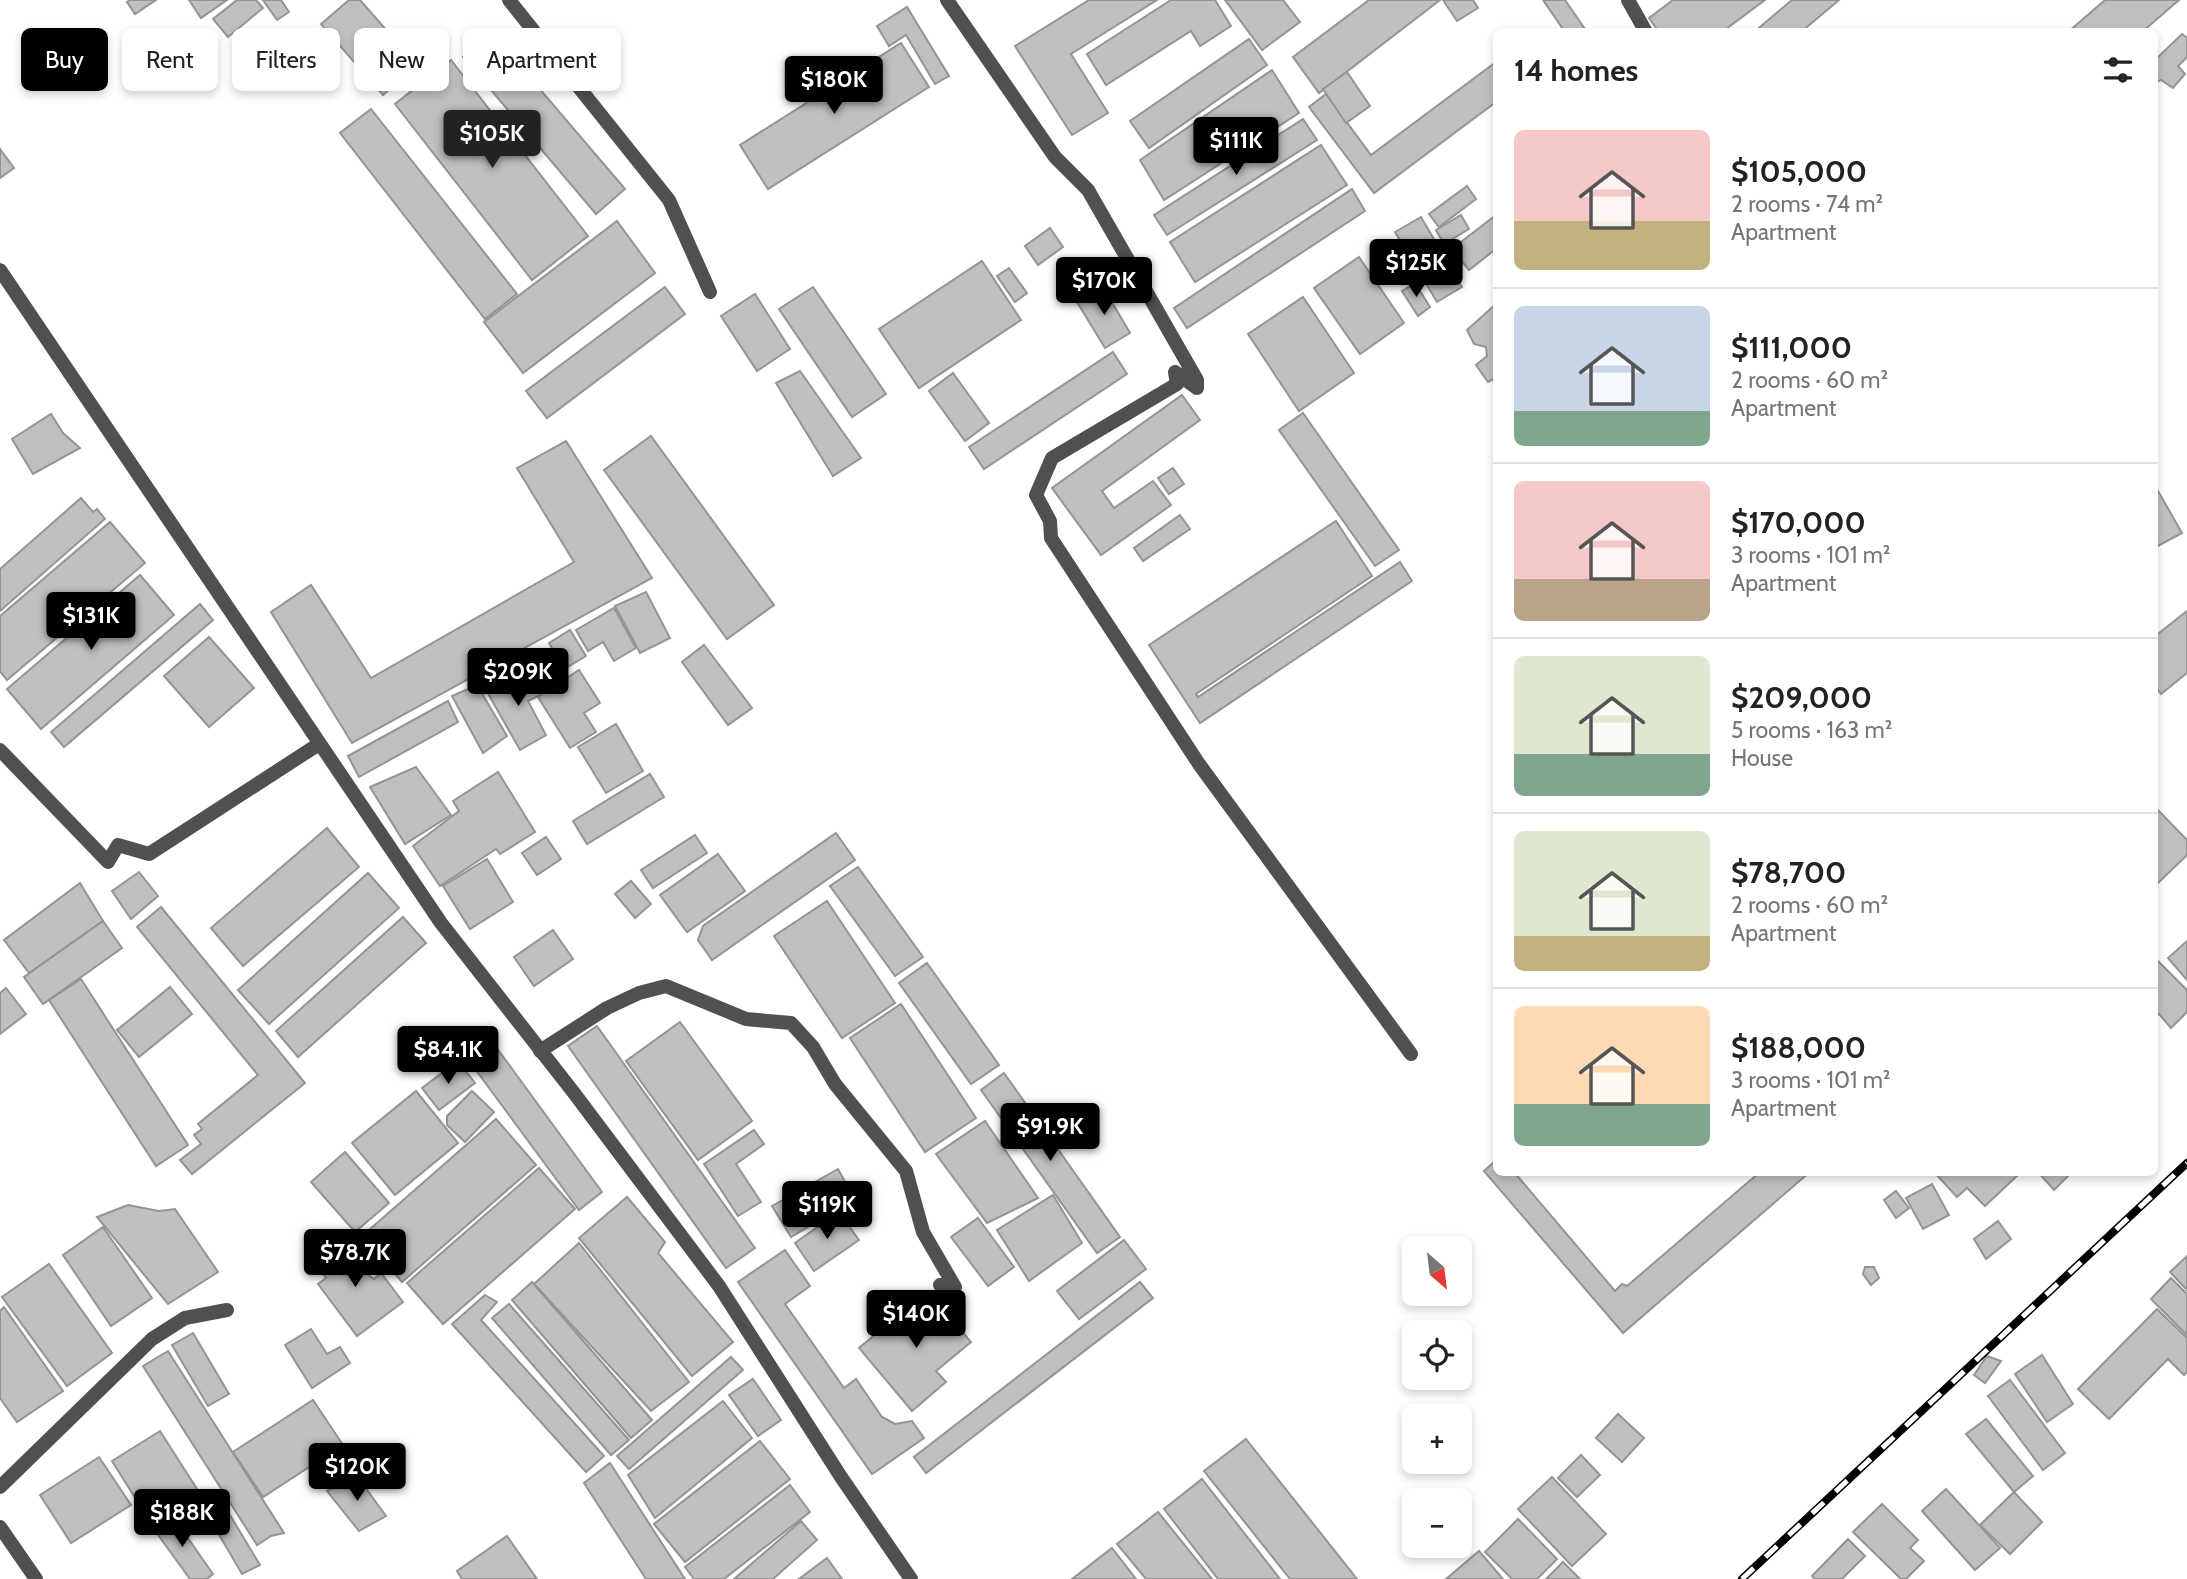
<!DOCTYPE html>
<html lang="en">
<head>
<meta charset="utf-8">
<style>
	:root { --surface:#fff; --page:#f2f2f2; --text:#222; --muted:#767676; --line:#e0e0e0; --accent:#000 }
	body { margin:0; font-family:Cabin,sans-serif; background:var(--page); color:var(--text); height:100vh; display:flex; flex-direction:column; font-size:26px; white-space:nowrap }
	* { box-sizing:border-box; margin:0 }
	p { font-size:23px; color:var(--muted) }
	.icon { flex:none; width:38px; height:38px; fill:none; stroke:currentColor; stroke-width:2; stroke-linecap:round; stroke-linejoin:round }
	.map { position:relative; flex:1; overflow:hidden }
	.details { position:absolute; left:1493px; top:28px; width:665px; height:1148px; display:flex; flex-direction:column; background:var(--surface); border-radius:10px; box-shadow:0 4px 10px #0003 }
	.details>* { flex:none }
	.guide { position:absolute; left:21px; top:28px; width:665px; height:63px; display:flex; gap:14px }
	.needle { width:46px; rotate:152deg }
	.buttons { position:absolute; left:1402px; top:1236px; display:grid; gap:14px }
	.buttons a { display:grid; place-items:center; width:70px; height:70px; border-radius:10px; background:var(--surface); box-shadow:0 4px 10px #0003; font-size:35px }
	.price { position:absolute; translate:-50% -60px; padding:0 16px; border-radius:7px; background:var(--accent); color:#fff; font-size:23px; line-height:46px; filter:drop-shadow(0 2px 4px #0008) }
	.price::after { content:''; position:absolute; left:50%; top:42px; width:21px; height:16px; margin-left:-10px; background:inherit; clip-path:polygon(0 0,100% 0,50% 100%) }
	.price.selected { background:#222; color:#fff }
	ul { padding:0; list-style:none }
	li { display:flex; align-items:center; gap:21px; height:175px; padding:0 21px }
	li+li { border-top:2px solid var(--line) }
	li span { display:grid; place-items:center; flex:none; width:196px; height:140px; border-radius:10px; color:#555 }
	li>.icon { margin-inline-start:auto }
	span .icon { width:84px; height:84px; fill:#fffc; stroke-width:1 }
	li b { font-size:30px }
	h2 { display:flex; justify-content:space-between; align-items:center; height:84px; padding:0 21px; font-size:30px }
	.tag { padding:0 24px; border-radius:10px; background:var(--surface); box-shadow:0 4px 10px #0003; font-size:24px; line-height:63px }
	.tag.selected { background:var(--accent); color:#fff }
	.map>svg:first-child { display:block }
	.building { fill:#c0c0c0; stroke:#949494; stroke-width:2 }
	.lines { fill:none; stroke-linecap:round; stroke-linejoin:round }
	.service { stroke:#505050; stroke-width:14 }
	.minor { stroke:#505050; stroke-width:14 }
	.rail-casing { stroke:#000; stroke-width:8 }
	.rail { stroke:#fff; stroke-width:5; stroke-dasharray:16; stroke-linecap:butt }
</style>
</head>
<body>
<div class="map">
<svg width="2187" height="1579" viewBox="0 0 2187 1579">
	<rect width="100%" height="100%" fill="#fff"/>
	<g class="building">
		<path d="M130 0H156L135 14 127 2Z"/>
		<path d="M189 0H227L201 18Z"/>
		<path d="M237 0H256L263 8 228 37 213 19Z"/>
		<path d="M263 0H281L289 12 277 20Z"/>
		<path d="M349 0H360L417 65 383 95 321 24Z"/>
		<path d="M1089 0H1157L1071 54 1108 113 1072 135 1015 46Z"/>
		<path d="M1171 0H1215L1231 26 1200 46 1191 31 1106 85 1087 54Z"/>
		<path d="M1225 0H1283L1300 22 1262 50Z"/>
		<path d="M1369 0H1440L1319 93 1293 57Z"/>
		<path d="M1443 0H1473L1478 8 1457 21Z"/>
		<path d="M1543 0H1565L1587 32H1565Z"/>
		<path d="M1673 0H1765L1722 32H1659L1649 18Z"/>
		<path d="M1792 0H1839L1801 32H1754Z"/>
		<path d="M2105 0H2179L2142 32H2068Z"/>
		<path d="M907 7 949 76 935 84 906 35 889 46 877 26Z"/>
		<path d="M492 33 625 189 596 214 463 57Z"/>
		<path d="M2182 34 2187 38V57L2178 66 2185 74 2173 88 2161 80 2154 84V61Z"/>
		<path d="M1249 39 1267 65 1149 148 1130 121Z"/>
		<path d="M901 43 929 87 768 189 740 145Z"/>
		<path d="M451 60 588 236 532 280 395 104Z"/>
		<path d="M1496 62V102L1374 193 1309 107 1326 94 1371 155Z"/>
		<path d="M1272 70 1299 113 1164 200 1140 160Z"/>
		<path d="M1347 72 1370 106 1346 123 1323 89Z"/>
		<path d="M371 109 517 294 485 319 340 133Z"/>
		<path d="M1303 119 1317 140 1167 235 1154 215Z"/>
		<path d="M1321 145 1347 185 1195 282 1170 242Z"/>
		<path d="M0 149 14 168 0 178Z"/>
		<path d="M1467 186 1476 199 1439 227 1429 214Z"/>
		<path d="M1352 189 1365 211 1187 328 1174 308Z"/>
		<path d="M1461 215 1469 229 1444 244 1436 230Z"/>
		<path d="M1496 215V249L1469 270 1452 249Z"/>
		<path d="M1421 217 1462 287 1437 302 1395 232Z"/>
		<path d="M617 221 655 273 523 373 484 322Z"/>
		<path d="M1050 228 1063 247 1038 265 1025 246Z"/>
		<path d="M1359 257 1404 323 1360 354 1314 288Z"/>
		<path d="M982 261 1021 320 919 388 879 329Z"/>
		<path d="M1009 268 1027 293 1015 302 997 276Z"/>
		<path d="M1415 283 1430 307 1418 316 1402 291Z"/>
		<path d="M665 287 685 314 547 418 526 391Z"/>
		<path d="M813 287 886 394 852 417 779 309Z"/>
		<path d="M1103 287 1130 333 1105 348 1077 302Z"/>
		<path d="M755 294 790 349 757 371 721 316Z"/>
		<path d="M1303 297 1354 373 1299 411 1248 334Z"/>
		<path d="M1496 304V378L1488 382 1476 365 1487 356 1486 347 1474 344 1467 330Z"/>
		<path d="M1113 352 1127 374 984 469 969 447Z"/>
		<path d="M800 371 861 458 833 476 776 383Z"/>
		<path d="M953 373 989 423 965 441 929 391Z"/>
		<path d="M1182 395 1200 420 1102 491 1114 508 1153 481 1171 505 1101 555 1052 488Z"/>
		<path d="M1303 413 1399 550 1375 566 1279 430Z"/>
		<path d="M51 414 63 433 80 448 33 474 12 439Z"/>
		<path d="M651 436 774 605 727 639 604 470Z"/>
		<path d="M566 441 652 578 352 743 271 612 311 585 371 678 574 562 517 468Z"/>
		<path d="M1173 468 1184 484 1169 494 1158 478Z"/>
		<path d="M2154 484 2182 533 2154 548Z"/>
		<path d="M81 498 93 512 97 509 105 519 0 611V569Z"/>
		<path d="M1180 515 1190 529 1143 561 1134 548Z"/>
		<path d="M1336 521 1372 576 1196 694 1198 697 1400 562 1412 581 1200 723 1149 645Z"/>
		<path d="M110 522 145 563 7 680 0 671V616Z"/>
		<path d="M140 575 174 615 41 729 7 689Z"/>
		<path d="M646 592 670 638 640 653 615 606Z"/>
		<path d="M200 604 213 620 64 747 51 732Z"/>
		<path d="M614 608 636 648 614 661 603 642 588 651 576 630Z"/>
		<path d="M2187 611V673L2161 694 2154 685V637Z"/>
		<path d="M570 630 586 656 564 669 549 643Z"/>
		<path d="M209 637 254 688 209 727 164 676Z"/>
		<path d="M704 645 752 708 728 725 682 662Z"/>
		<path d="M526 668 540 695 528 701 546 735 520 750 486 690Z"/>
		<path d="M579 670 600 703 584 713 596 732 570 748 538 697Z"/>
		<path d="M477 685 507 736 483 753 452 696Z"/>
		<path d="M448 701 458 722 359 777 348 756Z"/>
		<path d="M616 724 643 771 606 793 578 747Z"/>
		<path d="M416 767 451 815 405 844 370 787Z"/>
		<path d="M498 772 535 832 500 854 496 849 440 886 413 846 459 811 453 801Z"/>
		<path d="M650 774 664 797 587 844 573 821Z"/>
		<path d="M2154 806 2187 840V855L2154 887Z"/>
		<path d="M327 828 359 867 243 966 211 928Z"/>
		<path d="M836 833 855 860 712 960 698 940 703 926Z"/>
		<path d="M695 835 707 853 653 888 641 870Z"/>
		<path d="M546 837 561 859 537 875 522 853Z"/>
		<path d="M718 854 745 891 687 932 660 895Z"/>
		<path d="M487 859 513 902 470 929 443 886Z"/>
		<path d="M858 867 923 957 895 976 830 886Z"/>
		<path d="M139 872 158 896 131 919 112 891Z"/>
		<path d="M368 873 399 908 269 1024 238 990Z"/>
		<path d="M631 881 651 904 635 918 615 894Z"/>
		<path d="M80 883 103 921 29 973 4 940Z"/>
		<path d="M827 901 895 1003 842 1038 774 936Z"/>
		<path d="M161 907 305 1083 192 1174 180 1160 201 1144 194 1135 202 1129 198 1124 258 1075 137 927Z"/>
		<path d="M403 917 426 943 298 1057 276 1031Z"/>
		<path d="M103 921 122 948 43 1004 24 977Z"/>
		<path d="M553 930 573 959 534 986 514 957Z"/>
		<path d="M2187 941V980L2168 958Z"/>
		<path d="M2154 957 2187 990V1012L2171 1028 2159 1014 2154 1018Z"/>
		<path d="M927 963 999 1065 971 1084 899 983Z"/>
		<path d="M81 979 188 1145 156 1166 49 1000Z"/>
		<path d="M170 987 192 1014 139 1057 117 1030Z"/>
		<path d="M6 988 26 1014 0 1034V993Z"/>
		<path d="M901 1004 976 1118 925 1152 850 1038Z"/>
		<path d="M680 1022 752 1121 698 1160 626 1061Z"/>
		<path d="M597 1026 755 1248 726 1268 568 1046Z"/>
		<path d="M488 1036 602 1192 579 1210 464 1054Z"/>
		<path d="M458 1061 475 1083 439 1110 422 1088Z"/>
		<path d="M1004 1073 1120 1237 1097 1253 981 1090Z"/>
		<path d="M416 1091 458 1143 395 1195 352 1143Z"/>
		<path d="M472 1091 494 1112 465 1142 447 1125V1116Z"/>
		<path d="M496 1119 536 1165 402 1282 362 1236Z"/>
		<path d="M985 1121 1038 1198 987 1223 936 1154Z"/>
		<path d="M754 1130 764 1144 736 1164 761 1202 738 1216 704 1164Z"/>
		<path d="M345 1152 389 1203 355 1232 311 1182Z"/>
		<path d="M1496 1160V1172H1514L1615 1291 1622 1284 1627 1286 1760 1172H1810L1623 1333 1484 1171Z"/>
		<path d="M539 1168 575 1209 443 1324 407 1283Z"/>
		<path d="M838 1169 855 1200 791 1237 772 1206Z"/>
		<path d="M1934 1172H2020V1173L1985 1206 1967 1188 1957 1197Z"/>
		<path d="M2038 1172H2072L2054 1190Z"/>
		<path d="M1932 1184 1949 1215 1923 1229 1906 1198Z"/>
		<path d="M1896 1191 1909 1208 1896 1218 1884 1200Z"/>
		<path d="M1053 1195 1082 1243 1029 1281 997 1230Z"/>
		<path d="M627 1197 665 1242 658 1253 733 1342 692 1376 579 1238Z"/>
		<path d="M128 1205 159 1211 175 1209 218 1272 168 1304 97 1217Z"/>
		<path d="M839 1212 859 1240 814 1271 795 1243Z"/>
		<path d="M978 1218 1014 1267 988 1286 951 1237Z"/>
		<path d="M1998 1221 2011 1239 1986 1259 1974 1239Z"/>
		<path d="M103 1227 152 1298 111 1326 63 1255Z"/>
		<path d="M336 1240 357 1267 374 1279 381 1273 403 1302 357 1336 318 1284 326 1278 312 1258Z"/>
		<path d="M1124 1240 1146 1269 1079 1319 1057 1291Z"/>
		<path d="M579 1243 689 1382 651 1411 534 1284Z"/>
		<path d="M785 1250 810 1286 785 1304 844 1388 856 1379 882 1417 895 1424 912 1421 924 1438 872 1474 738 1282Z"/>
		<path d="M2187 1256V1290L2170 1272Z"/>
		<path d="M49 1264 112 1353 67 1386 2 1297Z"/>
		<path d="M1865 1267H1874L1879 1278 1871 1285 1863 1274Z"/>
		<path d="M2171 1278 2187 1294V1335L2151 1299Z"/>
		<path d="M532 1282 652 1420 631 1438 512 1300Z"/>
		<path d="M1140 1282 1153 1298 926 1473 914 1457Z"/>
		<path d="M928 1291 971 1342 936 1371 946 1382 912 1411 859 1348Z"/>
		<path d="M485 1295 497 1302 481 1320 604 1456 586 1472 452 1324Z"/>
		<path d="M509 1304 629 1440 611 1455 492 1318Z"/>
		<path d="M4 1307 63 1391 17 1422 0 1398V1311Z"/>
		<path d="M2157 1309 2187 1338V1372L2184 1375 2168 1359 2109 1419 2078 1389Z"/>
		<path d="M311 1329 327 1354 340 1347 350 1363 312 1388 285 1345Z"/>
		<path d="M193 1333 229 1394 208 1406 172 1345Z"/>
		<path d="M168 1351 284 1533 271 1536 257 1545 143 1366Z"/>
		<path d="M2042 1355 2073 1404 2047 1422 2015 1374Z"/>
		<path d="M1987 1356 2001 1361 1985 1383 1974 1375Z"/>
		<path d="M731 1357 743 1370 629 1469 617 1456Z"/>
		<path d="M753 1379 781 1420 758 1436 729 1395Z"/>
		<path d="M2010 1380 2065 1453 2043 1470 1988 1396Z"/>
		<path d="M313 1400 343 1445 263 1497 233 1452Z"/>
		<path d="M723 1401 752 1438 655 1518 628 1475Z"/>
		<path d="M1618 1414 1644 1438 1622 1462 1596 1438Z"/>
		<path d="M1986 1419 2033 1476 2014 1492 1966 1434Z"/>
		<path d="M160 1431 197 1489 149 1520 112 1461Z"/>
		<path d="M1246 1439 1357 1579H1290L1204 1471Z"/>
		<path d="M760 1441 790 1479 685 1562 654 1524Z"/>
		<path d="M1581 1455 1600 1475 1577 1497 1558 1478Z"/>
		<path d="M99 1457 131 1505 71 1543 40 1495Z"/>
		<path d="M610 1463 685 1579H646L584 1483Z"/>
		<path d="M356 1475 386 1516 359 1531 327 1491Z"/>
		<path d="M1552 1477 1606 1534 1572 1566 1518 1509Z"/>
		<path d="M1202 1479 1280 1579H1218L1164 1509Z"/>
		<path d="M790 1485 810 1512 724 1579H694L685 1567Z"/>
		<path d="M1946 1489 2000 1548 1975 1570 1922 1511Z"/>
		<path d="M2014 1492 2042 1522 2010 1554 1980 1525Z"/>
		<path d="M1882 1504 1918 1540 1910 1548 1924 1561 1906 1579H1901L1853 1532Z"/>
		<path d="M1158 1512 1212 1579H1146L1117 1544Z"/>
		<path d="M171 1514 213 1574 207 1579H190L153 1528Z"/>
		<path d="M230 1515 260 1565 242 1574 214 1526Z"/>
		<path d="M1518 1519 1557 1559 1537 1579H1512L1485 1552Z"/>
		<path d="M801 1521 817 1540 773 1579H734Z"/>
		<path d="M507 1536 537 1579H462L457 1571Z"/>
		<path d="M1848 1539 1865 1556 1842 1579H1815L1812 1576Z"/>
		<path d="M1112 1548 1136 1579H1072Z"/>
		<path d="M1479 1551 1503 1579H1446Z"/>
		<path d="M827 1558 842 1579H799Z"/>
		<path d="M1563 1562 1580 1579H1546Z"/>
	</g>
	<g class="lines">
		<g class="service">
			<path d="M509 0 669 200 710 292"/>
			<path d="M0 750 108 862 118 845 149 854 319 744"/>
		</g>
		<g class="minor">
			<path d="M947 0 1055 157 1088 190 1197 380V388L1175 372 1177 384 1052 458 1036 495 1050 521 1051 538 1199 764 1411 1054"/>
			<path d="M1628 0 1646 32"/>
			<path d="M0 270 441 923 574 1093 719 1286 841 1477 911 1579"/>
			<path d="M540 1051 607 1008 639 993 666 986 746 1019 791 1023 813 1047 835 1084 906 1171 923 1232 955 1287 940 1285"/>
			<path d="M0 1487 152 1339 185 1318 227 1310"/>
			<path d="M0 1527 36 1579"/>
		</g>
		<g class="rail-casing">
			<path id="rail" d="M1742 1579 2187 1163"/>
		</g>
		<use href="#rail" class="rail"/>
	</g>
</svg>
<div class="buttons">
<a><svg class="needle" viewBox="-14 -14 28 28"><path d="M0-13l5 13h-10z" fill="#e53935"/><path d="M0 13l5-13h-10z" fill="#767676"/></svg></a>
<a><svg class="icon" aria-label="locate" viewBox="0 0 24 24"><circle cx="12" cy="12" r="6"/><path d="M12 2v4M12 18v4M2 12h4M18 12h4"/></svg></a>
<a>+</a>
<a>−</a>
</div>
<b class="price" style="left:834px;top:116px">$180K</b>
<b class="price selected" style="left:492px;top:170px">$105K</b>
<b class="price" style="left:1236px;top:177px">$111K</b>
<b class="price" style="left:1416px;top:299px">$125K</b>
<b class="price" style="left:1104px;top:317px">$170K</b>
<b class="price" style="left:91px;top:652px">$131K</b>
<b class="price" style="left:518px;top:708px">$209K</b>
<b class="price" style="left:448px;top:1086px">$84.1K</b>
<b class="price" style="left:1050px;top:1163px">$91.9K</b>
<b class="price" style="left:827px;top:1241px">$119K</b>
<b class="price" style="left:355px;top:1289px">$78.7K</b>
<b class="price" style="left:916px;top:1350px">$140K</b>
<b class="price" style="left:357px;top:1503px">$120K</b>
<b class="price" style="left:182px;top:1549px">$188K</b>
<div class="guide">
<a class="tag selected">Buy</a>
<a class="tag">Rent</a>
<a class="tag">Filters</a>
<a class="tag">New</a>
<a class="tag">Apartment</a>
</div>
<section class="details">
<h2>14 homes<svg class="icon" aria-label="filters" viewBox="0 0 24 24"><path d="M4 7h16M4 17h16"/><circle cx="9" cy="7" r="2"/><circle cx="15" cy="17" r="2"/></svg></h2>
<ul>
<li><span style="background:linear-gradient(#f6c9c9 65%,#c2b280 0)"><svg class="icon" aria-label="home" viewBox="0 0 24 24"><path d="M3 11l9-7 9 7M6 9v11h12V9"/></svg></span><div><b>$105,000</b><p>2 rooms · 74 m²</p><p>Apartment</p></div></li>
<li><span style="background:linear-gradient(#c9d6e8 75%,#7fa58c 0)"><svg class="icon" aria-label="home" viewBox="0 0 24 24"><path d="M3 11l9-7 9 7M6 9v11h12V9"/></svg></span><div><b>$111,000</b><p>2 rooms · 60 m²</p><p>Apartment</p></div></li>
<li><span style="background:linear-gradient(#f6c9c9 70%,#b9a48a 0)"><svg class="icon" aria-label="home" viewBox="0 0 24 24"><path d="M3 11l9-7 9 7M6 9v11h12V9"/></svg></span><div><b>$170,000</b><p>3 rooms · 101 m²</p><p>Apartment</p></div></li>
<li><span style="background:linear-gradient(#dfe7d0 70%,#7fa58c 0)"><svg class="icon" aria-label="home" viewBox="0 0 24 24"><path d="M3 11l9-7 9 7M6 9v11h12V9"/></svg></span><div><b>$209,000</b><p>5 rooms · 163 m²</p><p>House</p></div></li>
<li><span style="background:linear-gradient(#dfe7d0 75%,#c2b280 0)"><svg class="icon" aria-label="home" viewBox="0 0 24 24"><path d="M3 11l9-7 9 7M6 9v11h12V9"/></svg></span><div><b>$78,700</b><p>2 rooms · 60 m²</p><p>Apartment</p></div></li>
<li><span style="background:linear-gradient(#ffd9b3 70%,#7fa58c 0)"><svg class="icon" aria-label="home" viewBox="0 0 24 24"><path d="M3 11l9-7 9 7M6 9v11h12V9"/></svg></span><div><b>$188,000</b><p>3 rooms · 101 m²</p><p>Apartment</p></div></li>
</ul>
</section>
</div>
</body>
</html>
